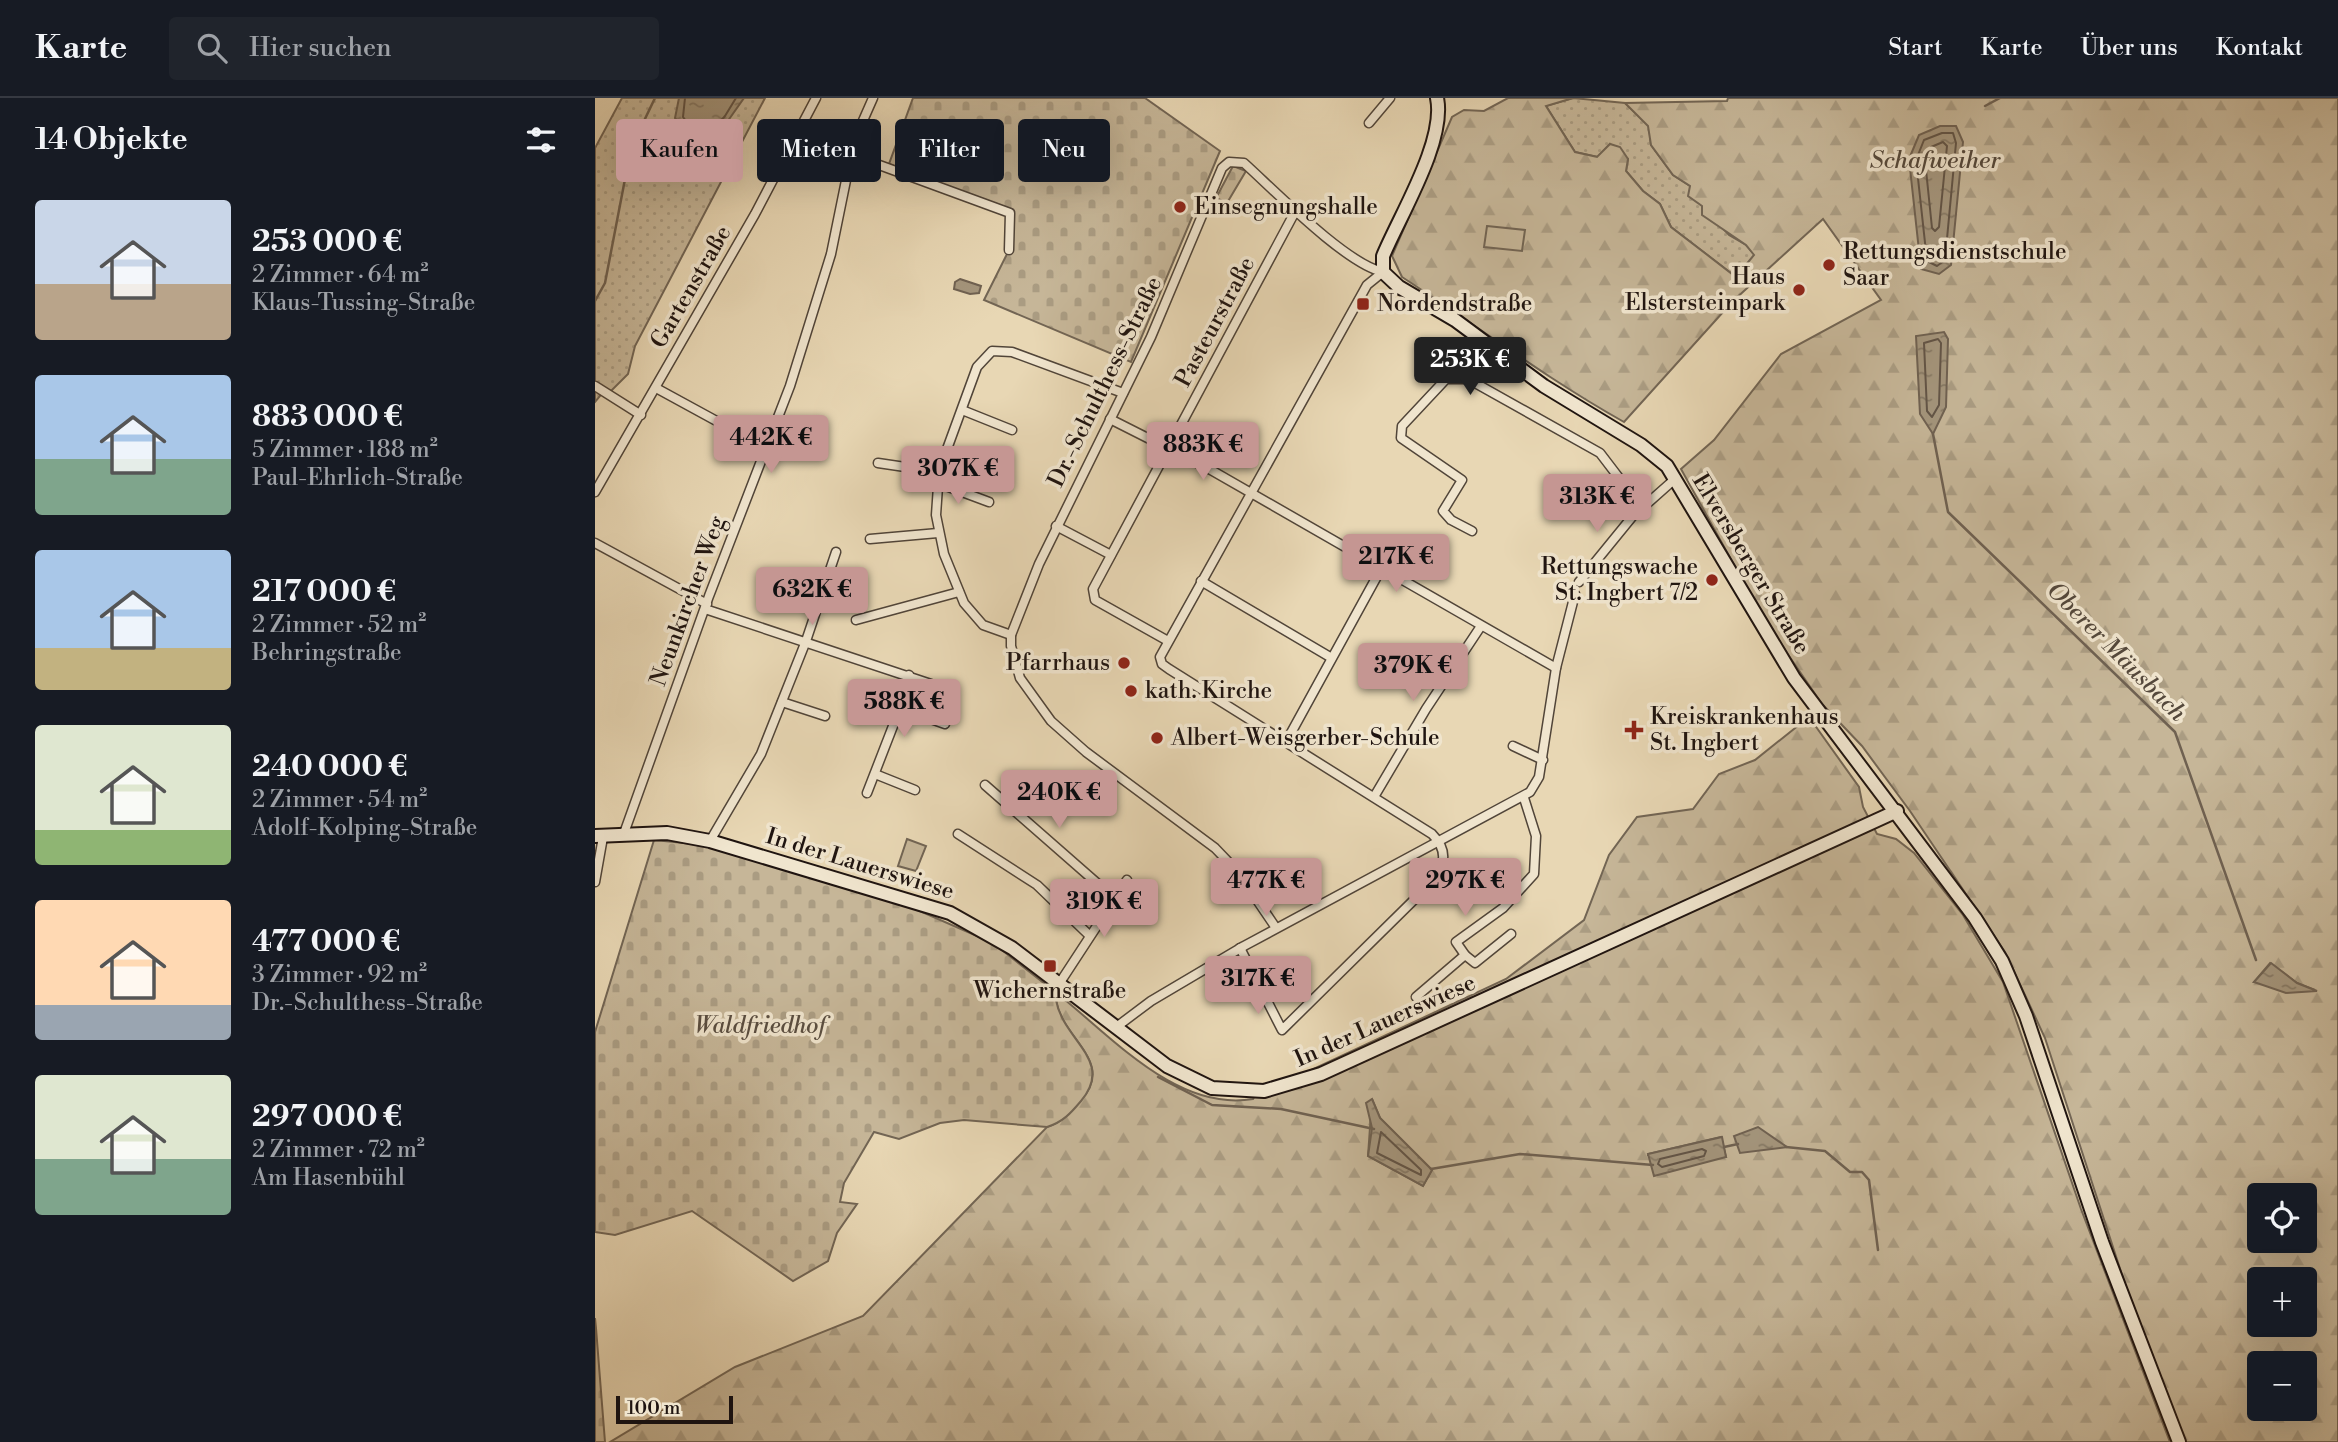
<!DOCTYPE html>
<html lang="de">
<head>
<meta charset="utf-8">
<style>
	:root { --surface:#171b24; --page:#20242c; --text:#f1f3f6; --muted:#9ea1a6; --line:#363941; --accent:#c59692 }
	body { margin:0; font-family:"Libre Bodoni",serif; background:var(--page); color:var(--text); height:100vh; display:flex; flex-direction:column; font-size:26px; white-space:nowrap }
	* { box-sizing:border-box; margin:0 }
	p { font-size:23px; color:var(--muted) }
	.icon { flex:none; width:38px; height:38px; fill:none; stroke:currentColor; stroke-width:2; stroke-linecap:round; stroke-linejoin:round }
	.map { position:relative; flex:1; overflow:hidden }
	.drawer { display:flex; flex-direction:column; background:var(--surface); width:595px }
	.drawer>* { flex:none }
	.hud { position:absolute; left:21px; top:21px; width:665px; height:63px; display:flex; gap:14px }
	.tools { position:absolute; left:1652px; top:1085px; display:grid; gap:14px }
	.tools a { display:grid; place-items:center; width:70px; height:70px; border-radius:7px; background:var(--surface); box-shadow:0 7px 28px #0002; font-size:35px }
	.scale { position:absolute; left:21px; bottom:18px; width:117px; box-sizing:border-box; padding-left:7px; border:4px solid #1f1410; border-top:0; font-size:19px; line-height:24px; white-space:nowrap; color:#1f1410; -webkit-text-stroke:5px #f0e5ce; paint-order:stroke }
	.price { position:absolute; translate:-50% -60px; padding:0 16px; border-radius:7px; background:var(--accent); color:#111; font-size:23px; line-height:46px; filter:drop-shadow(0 2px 4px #0008) }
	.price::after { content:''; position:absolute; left:50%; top:42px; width:21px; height:16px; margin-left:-10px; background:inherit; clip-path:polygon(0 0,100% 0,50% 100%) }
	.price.current { background:#222; color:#fff }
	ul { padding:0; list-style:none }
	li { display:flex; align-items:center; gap:21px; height:175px; padding:0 35px }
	li span { display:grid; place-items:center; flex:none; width:196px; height:140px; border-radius:7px; color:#555 }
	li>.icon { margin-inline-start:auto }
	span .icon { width:84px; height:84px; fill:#fffc; stroke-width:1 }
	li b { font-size:30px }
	h2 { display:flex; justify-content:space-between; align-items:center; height:84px; padding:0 35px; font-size:30px }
	.pill { padding:0 24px; border-radius:7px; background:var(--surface); box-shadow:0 7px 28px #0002; font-size:24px; line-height:63px }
	.pill.current { background:var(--accent); color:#111 }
	header { display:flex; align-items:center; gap:42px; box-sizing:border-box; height:98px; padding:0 35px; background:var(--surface); border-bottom:2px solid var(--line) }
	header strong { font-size:33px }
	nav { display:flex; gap:38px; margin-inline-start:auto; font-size:24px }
	.search { width:490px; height:63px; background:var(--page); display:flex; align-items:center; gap:18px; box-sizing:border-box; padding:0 24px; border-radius:7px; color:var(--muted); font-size:26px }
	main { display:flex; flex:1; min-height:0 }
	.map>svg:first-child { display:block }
	.green { fill:url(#green-dots); stroke:#726554; stroke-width:2 }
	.forest { fill:url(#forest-firs); stroke:#726554; stroke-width:2; fill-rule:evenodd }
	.cemetery { fill:url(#cemetery-stones); stroke:#726554; stroke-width:2 }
	.pitch { fill:#c6b698; stroke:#726554; stroke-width:2 }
	.water { fill:url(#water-ripples); stroke:#6f6151; stroke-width:2 }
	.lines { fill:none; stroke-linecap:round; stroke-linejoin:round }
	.shore { stroke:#625446; stroke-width:2 }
	.stream { stroke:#6f6151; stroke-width:2.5 }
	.street-casing { stroke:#514539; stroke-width:11 }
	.secondary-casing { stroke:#1f1410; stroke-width:16 }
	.street { stroke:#f0e5ce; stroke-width:8 }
	.secondary { stroke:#f0e5ce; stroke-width:12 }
	.poi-dot { fill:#8f2418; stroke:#f0e5ce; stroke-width:2.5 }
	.labels { text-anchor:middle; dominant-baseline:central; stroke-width:7; stroke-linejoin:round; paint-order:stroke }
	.poi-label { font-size:23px; fill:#1f1410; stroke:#f0e5ce; text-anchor:start }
	.street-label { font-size:23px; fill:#1f1410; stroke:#f0e5ce }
	.park-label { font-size:23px; font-style:italic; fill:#594d40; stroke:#f0e5ce }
	.water-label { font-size:24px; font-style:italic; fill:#54483b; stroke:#f0e5ce }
</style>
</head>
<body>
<header>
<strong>Karte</strong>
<div class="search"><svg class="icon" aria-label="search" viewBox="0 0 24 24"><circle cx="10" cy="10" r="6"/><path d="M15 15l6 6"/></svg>Hier suchen</div>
<nav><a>Start</a><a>Karte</a><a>Über uns</a><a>Kontakt</a></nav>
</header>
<main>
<section class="drawer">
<h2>14 Objekte<svg class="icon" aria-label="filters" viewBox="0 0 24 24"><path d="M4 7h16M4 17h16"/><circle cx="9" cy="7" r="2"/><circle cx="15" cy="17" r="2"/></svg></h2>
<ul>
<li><span style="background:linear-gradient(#c9d6e8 60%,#b9a48a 0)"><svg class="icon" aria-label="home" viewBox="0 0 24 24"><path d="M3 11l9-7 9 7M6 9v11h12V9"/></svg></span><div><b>253 000 €</b><p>2 Zimmer · 64 m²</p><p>Klaus-Tussing-Straße</p></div></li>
<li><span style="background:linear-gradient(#a9c7e8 60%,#7fa58c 0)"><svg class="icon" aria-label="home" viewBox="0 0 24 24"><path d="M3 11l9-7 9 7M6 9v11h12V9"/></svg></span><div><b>883 000 €</b><p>5 Zimmer · 188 m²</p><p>Paul-Ehrlich-Straße</p></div></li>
<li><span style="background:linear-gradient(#a9c7e8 70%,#c2b280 0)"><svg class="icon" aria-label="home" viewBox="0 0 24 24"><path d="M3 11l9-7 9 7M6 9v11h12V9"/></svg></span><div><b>217 000 €</b><p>2 Zimmer · 52 m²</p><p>Behringstraße</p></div></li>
<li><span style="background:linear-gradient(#dfe7d0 75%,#8fb573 0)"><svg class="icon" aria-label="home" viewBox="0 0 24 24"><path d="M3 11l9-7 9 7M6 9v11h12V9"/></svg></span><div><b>240 000 €</b><p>2 Zimmer · 54 m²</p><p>Adolf-Kolping-Straße</p></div></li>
<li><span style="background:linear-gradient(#ffd9b3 75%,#9aa5b1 0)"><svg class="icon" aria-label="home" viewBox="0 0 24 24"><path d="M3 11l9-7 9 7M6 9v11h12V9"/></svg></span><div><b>477 000 €</b><p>3 Zimmer · 92 m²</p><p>Dr.-Schulthess-Straße</p></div></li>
<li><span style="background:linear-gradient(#dfe7d0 60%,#7fa58c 0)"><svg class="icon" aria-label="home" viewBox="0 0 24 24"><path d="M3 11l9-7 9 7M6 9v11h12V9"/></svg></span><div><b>297 000 €</b><p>2 Zimmer · 72 m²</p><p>Am Hasenbühl</p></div></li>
</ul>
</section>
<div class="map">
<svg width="1743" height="1344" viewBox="0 0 1743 1344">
	<defs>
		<pattern id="green-dots" width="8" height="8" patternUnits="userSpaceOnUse" patternTransform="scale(1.75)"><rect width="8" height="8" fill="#c6b698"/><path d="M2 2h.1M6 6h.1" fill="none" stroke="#aa9c82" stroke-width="1.8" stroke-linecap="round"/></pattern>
		<pattern id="forest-firs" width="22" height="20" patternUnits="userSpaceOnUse" patternTransform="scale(1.75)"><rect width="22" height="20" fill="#c6b698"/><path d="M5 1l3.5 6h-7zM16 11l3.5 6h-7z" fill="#aa9c82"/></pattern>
		<pattern id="cemetery-stones" width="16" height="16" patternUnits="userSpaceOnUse" patternTransform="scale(1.75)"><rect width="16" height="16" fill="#c6b698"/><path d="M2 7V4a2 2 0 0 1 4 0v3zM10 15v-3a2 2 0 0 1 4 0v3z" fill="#aa9c82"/></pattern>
		<pattern id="water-ripples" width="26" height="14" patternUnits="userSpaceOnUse" patternTransform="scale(1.75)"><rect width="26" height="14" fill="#a4957c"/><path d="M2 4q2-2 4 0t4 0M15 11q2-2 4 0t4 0" fill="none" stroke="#857864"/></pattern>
	</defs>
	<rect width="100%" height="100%" fill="#e8d7b4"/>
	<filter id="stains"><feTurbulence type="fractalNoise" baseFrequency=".00286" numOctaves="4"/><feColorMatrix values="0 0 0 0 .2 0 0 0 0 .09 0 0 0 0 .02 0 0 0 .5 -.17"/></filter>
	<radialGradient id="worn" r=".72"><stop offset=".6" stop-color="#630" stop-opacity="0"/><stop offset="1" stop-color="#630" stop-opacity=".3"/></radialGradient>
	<g class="green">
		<path d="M27 0H170L40 248 33 276 13 296 9 293 0 304V50Z"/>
		<path d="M978 0 1030 5 1054 28 1056 47 1078 77 1095 88 1107 108 1134 137 1151 147 1160 157 1141 179 1076 129 1065 106 1048 93 1031 73 1033 61 1015 46 1003 59 980 54 951 8Z"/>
	</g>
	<g class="forest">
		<path d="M913 0H978L951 8 980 54 1002 59 1015 46 1025 49 1033 61 1031 73 1048 93 1065 106 1076 129 1141 179 1159 157 1151 147 1107 117V108L1093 98 1095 88 1078 77 1056 47 1053 28 1030 5 1132 3 1133 0H1743V1344H1590L1529 1183 1450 940 1410 854 1315 713 1267 648 1227 606 1194 558 1159 503 1086 371 1119 342 1186 256 1286 202 1228 121 1138 203 1029 324C952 281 881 227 807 179L797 158 857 19 869 12 889 13ZM1675 865 1702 885 1720 892 1659 884ZM1664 1097H1710V1143H1664ZM1664 1181H1710V1227H1664ZM1664 1265H1710V1311H1664Z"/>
		<path d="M1214 619 1264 689 1268 709 1282 736 1301 741 1319 755 1368 817 1408 884 1486 1111 1575 1344H15L140 1269 268 1218 452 1029C467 1024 475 1014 486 1002 521 964 467 941 461 902L464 897C518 940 583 1014 658 1001L666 987 710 975 911 881 989 822 1014 757 1042 719 1098 711 1124 676 1160 662ZM777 1001 785 1020 837 1072 828 1088 773 1058ZM1126 1039 1131 1059 1053 1057V1056Z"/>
	</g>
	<g class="cemetery">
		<path d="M318 0H550L625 53 536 264 389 202 416 148V115L294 66Z"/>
		<path d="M638 68 651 73 632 105 621 100Z"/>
		<path d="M59 742 109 747 318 810 398 845 464 897 461 902C468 943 520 962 486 1003 476 1015 468 1024 452 1029L369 1022 345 1025 304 1041 279 1034 249 1085 245 1104 262 1106 242 1135 233 1163 198 1183 97 1113 20 1137 0 1134V934Z"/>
		<path d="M0 1220 1 1230 10 1344H0Z"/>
	</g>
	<g class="pitch">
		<path d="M67 40 74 41 77 51 61 58 59 49Z"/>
		<path d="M892 128 930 132 927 153 889 149Z"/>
		<path d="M312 741 331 748 321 773 303 768Z"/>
	</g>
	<g class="water">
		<path d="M84 0H149L118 44 94 39 80 20Z"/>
		<path d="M1345 28H1361L1368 44 1356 167 1344 176 1326 171 1314 61 1324 37Z"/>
		<path d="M365 181 386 188 384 195 375 196 359 191 360 184Z"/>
		<path d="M1349 234 1353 241 1351 309 1338 336 1325 316 1321 238Z"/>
		<path d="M1676 865 1702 885 1722 893 1691 895 1659 884Z"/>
		<path d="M777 1001 785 1020 837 1072 828 1088 773 1058 777 1030 771 1005Z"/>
		<path d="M1163 1029 1192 1049 1145 1055 1139 1038Z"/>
		<path d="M1127 1039 1131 1059 1059 1078 1053 1056Z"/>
	</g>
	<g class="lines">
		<g class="shore">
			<path d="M90 0 88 19 98 32 114 36 130 18 141 0"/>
			<path d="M1347 35H1358L1361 45 1350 162 1342 168 1332 163 1321 62 1329 42Z"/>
			<path d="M1348 44 1352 48 1344 129 1340 133 1337 130 1330 62 1336 49Z"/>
			<path d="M1343 241 1346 245 1344 307 1337 319 1332 313 1329 245Z"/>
			<path d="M786 1034 826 1072V1077L782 1055Z"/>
			<path d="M1107 1051 1111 1053 1109 1058 1067 1069 1063 1066 1065 1061Z"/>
		</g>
		<g class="stream">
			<path d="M1390 8 1405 0"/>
			<path d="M0 203 10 185 36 50 60 0"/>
			<path d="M1338 336 1353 414 1580 634 1661 862"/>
			<path d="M563 979 617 1007 686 1011 779 1031"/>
			<path d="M1129 1049 1143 1046"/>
			<path d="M1191 1049 1230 1053 1255 1074H1267L1274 1082 1283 1152"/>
			<path d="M836 1071 925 1056 1058 1067"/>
		</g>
		<g class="street-casing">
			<g id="street">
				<path d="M774 25 795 0"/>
				<path d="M257 57 415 115 414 152"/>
				<path d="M0 288 46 317"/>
				<path d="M61 290 171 350"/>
				<path d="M367 312 417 332"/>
				<path d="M515 321 616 372 961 570"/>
				<path d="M283 365 344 374"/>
				<path d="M343 385 394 404"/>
				<path d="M0 394 160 116 221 0"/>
				<path d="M461 428 516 457"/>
				<path d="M877 433 856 422 848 413 867 382 806 340 807 328 851 281H873L1005 355 1047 410"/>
				<path d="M275 441 343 435"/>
				<path d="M0 445 112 506"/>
				<path d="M606 483 735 559"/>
				<path d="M984 484 1037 419 1081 380"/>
				<path d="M110 511 336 586"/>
				<path d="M261 522 364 494"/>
				<path d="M416 537 388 527 369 505 349 456 341 417 344 374 348 362 382 269 397 253 417 254 528 295"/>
				<path d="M573 543 500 502 498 491 701 112"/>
				<path d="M187 604 230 618"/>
				<path d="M305 610 350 626"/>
				<path d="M691 644 786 471"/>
				<path d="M918 648 948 662"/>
				<path d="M280 676 320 692"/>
				<path d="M390 687 519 800"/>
				<path d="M272 695 305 610 314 577"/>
				<path d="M779 699 831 611 886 528"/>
				<path d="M363 736 442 787 494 837"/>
				<path d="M28 738 114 498 195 288 236 156 259 43 278 0"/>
				<path d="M115 743 166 656 211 543 241 454"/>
				<path d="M0 784 8 739"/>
				<path d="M681 830 643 774 620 750 491 654 456 623 425 580 416 548V537L444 466 556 239 627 70 634 64 649 65C680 93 751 166 788 174"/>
				<path d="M916 836 880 865 870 857 861 844 908 810 939 776 941 738 929 700"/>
				<path d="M645 850 661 881"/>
				<path d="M464 886 532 782"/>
				<path d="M666 891 687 932 829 792C846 774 858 757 837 736L574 571 567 566 565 559 772 187 788 174"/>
				<path d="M821 899 870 857"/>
				<path d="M520 930 556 903 649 848 935 694 944 679 961 570 980 496"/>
			</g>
		</g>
		<g class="secondary-casing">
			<g id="secondary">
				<path d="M842 0C851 43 805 117 788 158V174L804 189 860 222 949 288 1046 347 1072 368 1199 580 1380 820 1407 863 1431 918 1507 1144 1584 1344"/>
				<path d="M0 738 72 735 115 743 355 815 417 850 572 968 617 990 669 993 726 976 1302 713"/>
			</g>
		</g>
		<use href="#street" class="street"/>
		<use href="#secondary" class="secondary"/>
	</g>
	<g class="poi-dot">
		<circle cx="585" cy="109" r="7"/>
		<circle cx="1234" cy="167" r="7"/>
		<circle cx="1204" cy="192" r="7"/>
		<rect x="761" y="199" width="14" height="14" rx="3.5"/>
		<circle cx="1117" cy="482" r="7"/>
		<circle cx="529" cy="565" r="7"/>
		<circle cx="536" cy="593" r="7"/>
		<path d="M1035.5 621.5h7v7h7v7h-7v7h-7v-7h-7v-7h7z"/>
		<circle cx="562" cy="640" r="7"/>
		<rect x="448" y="861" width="14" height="14" rx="3.5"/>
	</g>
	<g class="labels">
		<g class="poi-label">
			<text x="599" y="109">Einsegnungshalle</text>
			<text x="1248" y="154">Rettungsdienstschule<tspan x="1248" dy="26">Saar</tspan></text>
			<text x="1190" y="179" text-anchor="end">Haus<tspan x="1190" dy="26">Elstersteinpark</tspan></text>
			<text x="782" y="206">Nordendstraße</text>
			<text x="1103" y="469" text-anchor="end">Rettungswache<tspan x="1103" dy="26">St. Ingbert 7/2</tspan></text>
			<text x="515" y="565" text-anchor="end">Pfarrhaus</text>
			<text x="550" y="593">kath. Kirche</text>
			<text x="1055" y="619">Kreiskrankenhaus<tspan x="1055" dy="26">St. Ingbert</tspan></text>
			<text x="576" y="640">Albert-Weisgerber-Schule</text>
			<text x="455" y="893" text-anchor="middle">Wichernstraße</text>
		</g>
		<g class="street-label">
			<text transform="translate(96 189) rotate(-60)">Gartenstraße</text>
			<text transform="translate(620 224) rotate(-62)">Pasteurstraße</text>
			<text transform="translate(510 284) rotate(-64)">Dr.-Schulthess-Straße</text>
			<text transform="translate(1156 466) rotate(59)">Elversberger Straße</text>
			<text transform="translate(93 503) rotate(-70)">Neunkircher Weg</text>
			<text transform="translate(265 766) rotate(17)">In der Lauerswiese</text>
			<text transform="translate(790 923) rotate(-24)">In der Lauerswiese</text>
		</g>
		<g class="park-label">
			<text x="165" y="928">Waldfriedhof</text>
		</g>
		<g class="water-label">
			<text x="1340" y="63">Schafweiher</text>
			<text transform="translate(1521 554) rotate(45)">Oberer Mäusbach</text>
		</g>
	</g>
	<rect width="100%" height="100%" filter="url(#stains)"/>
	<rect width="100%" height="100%" fill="url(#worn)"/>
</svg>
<div class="tools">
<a><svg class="icon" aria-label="locate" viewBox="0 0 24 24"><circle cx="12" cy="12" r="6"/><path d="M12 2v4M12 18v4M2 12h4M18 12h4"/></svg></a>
<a>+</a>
<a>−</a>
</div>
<div class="scale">100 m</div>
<b class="price current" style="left:875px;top:299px">253K €</b>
<b class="price" style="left:176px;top:377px">442K €</b>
<b class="price" style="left:608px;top:384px">883K €</b>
<b class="price" style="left:363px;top:408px">307K €</b>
<b class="price" style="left:1002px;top:436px">313K €</b>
<b class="price" style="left:801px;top:496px">217K €</b>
<b class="price" style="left:217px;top:529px">632K €</b>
<b class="price" style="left:818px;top:605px">379K €</b>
<b class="price" style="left:309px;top:641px">588K €</b>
<b class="price" style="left:464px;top:732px">240K €</b>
<b class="price" style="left:671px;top:820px">477K €</b>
<b class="price" style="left:870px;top:820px">297K €</b>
<b class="price" style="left:509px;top:841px">319K €</b>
<b class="price" style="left:663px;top:918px">317K €</b>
<div class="hud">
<a class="pill current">Kaufen</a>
<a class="pill">Mieten</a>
<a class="pill">Filter</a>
<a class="pill">Neu</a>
</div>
</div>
</main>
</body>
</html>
